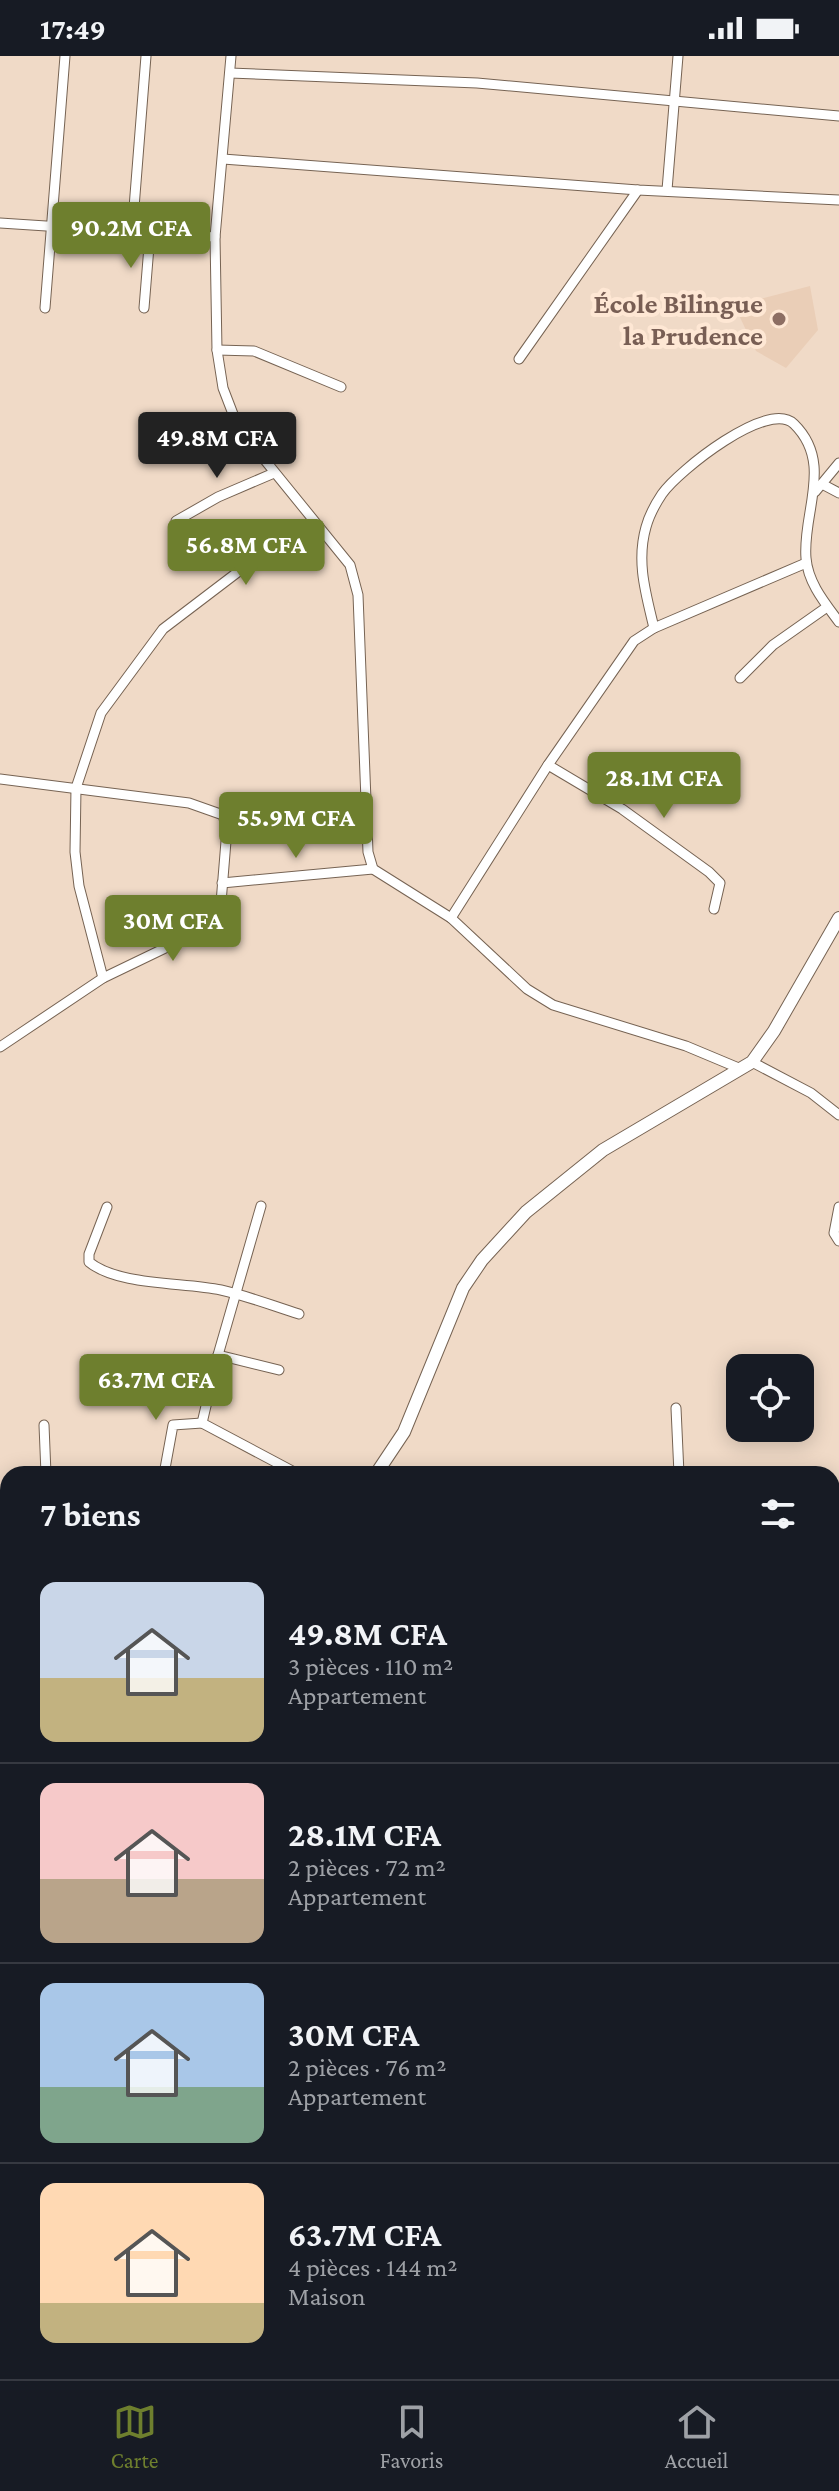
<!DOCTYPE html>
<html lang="fr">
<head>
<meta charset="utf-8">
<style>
	:root { --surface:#171b24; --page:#242831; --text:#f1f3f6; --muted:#9ea1a6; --line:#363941; --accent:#6e7f2e }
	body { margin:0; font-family:"Crimson Pro",serif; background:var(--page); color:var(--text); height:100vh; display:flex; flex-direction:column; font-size:30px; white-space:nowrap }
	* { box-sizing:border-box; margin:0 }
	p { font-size:26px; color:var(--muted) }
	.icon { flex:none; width:44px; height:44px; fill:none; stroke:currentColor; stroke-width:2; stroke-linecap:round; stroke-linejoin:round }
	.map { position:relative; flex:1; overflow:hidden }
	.sheet { position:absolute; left:0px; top:1410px; width:840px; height:914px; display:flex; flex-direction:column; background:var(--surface); border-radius:24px 24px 0 0; box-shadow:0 4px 20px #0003 }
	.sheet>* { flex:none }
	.tools { position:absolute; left:726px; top:1298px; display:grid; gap:16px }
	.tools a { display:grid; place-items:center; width:88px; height:88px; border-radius:16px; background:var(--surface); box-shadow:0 4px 20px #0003; font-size:40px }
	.price { position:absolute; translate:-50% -68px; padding:0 18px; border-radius:8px; background:var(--accent); color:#fff; font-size:26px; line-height:52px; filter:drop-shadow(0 2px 4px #0008) }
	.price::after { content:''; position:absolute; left:50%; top:48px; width:24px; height:18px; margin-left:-12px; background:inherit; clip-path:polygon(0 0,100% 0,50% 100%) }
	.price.on { background:#222; color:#fff }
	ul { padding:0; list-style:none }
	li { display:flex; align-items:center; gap:24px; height:200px; padding:0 40px }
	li+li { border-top:2px solid var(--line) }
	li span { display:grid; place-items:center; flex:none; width:224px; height:160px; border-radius:16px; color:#555 }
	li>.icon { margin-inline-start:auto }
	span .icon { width:96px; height:96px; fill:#fffc; stroke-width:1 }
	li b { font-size:34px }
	h2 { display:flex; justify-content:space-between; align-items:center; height:96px; padding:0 40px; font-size:34px }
	.status { display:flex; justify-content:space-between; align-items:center; height:56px; padding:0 40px; background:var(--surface); direction:ltr }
	.status svg { height:22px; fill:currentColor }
	.tab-bar { display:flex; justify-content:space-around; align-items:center; height:112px; border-top:2px solid var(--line); background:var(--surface); font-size:22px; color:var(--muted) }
	.tab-bar a { display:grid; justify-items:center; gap:4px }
	.tab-bar .on { color:var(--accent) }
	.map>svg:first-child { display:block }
	.built { fill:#eaceb7 }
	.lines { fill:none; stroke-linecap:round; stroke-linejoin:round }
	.minor-casing { stroke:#766353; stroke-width:11 }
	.tertiary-casing { stroke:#766353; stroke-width:14 }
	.minor { stroke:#fff; stroke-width:9 }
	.tertiary { stroke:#fff; stroke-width:12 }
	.education-dot { fill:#8d6e63; stroke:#fee7d4; stroke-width:3 }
	.labels { text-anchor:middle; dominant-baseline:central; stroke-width:8; stroke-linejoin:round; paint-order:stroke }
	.education-label { font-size:28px; font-weight:bold; fill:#785e54; stroke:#fee7d4; text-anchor:end }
</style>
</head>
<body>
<div class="status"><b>17:49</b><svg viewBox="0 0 49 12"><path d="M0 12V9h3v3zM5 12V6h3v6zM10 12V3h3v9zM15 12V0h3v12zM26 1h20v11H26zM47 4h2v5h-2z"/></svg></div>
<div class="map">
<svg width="839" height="2323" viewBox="0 0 839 2323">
	<rect width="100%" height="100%" fill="#f0dac7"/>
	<g class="built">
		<path d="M810 230 818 274 786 312 756 295 736 253 745 247Z"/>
		<path d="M311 2316H378L391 2319 389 2323H310Z"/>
	</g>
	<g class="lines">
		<g class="minor-casing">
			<g id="minor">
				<path d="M231 0 215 181 217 294 223 332 238 371 350 509 358 539 368 796 373 813 451 862 527 933 553 949 686 990 741 1013"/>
				<path d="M230 17 477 27 839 60"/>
				<path d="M223 103 638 134 839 144"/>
				<path d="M667 134 678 0"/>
				<path d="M0 167 215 181"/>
				<path d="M132 177 146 0"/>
				<path d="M45 252 65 0"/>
				<path d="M144 252 150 178"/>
				<path d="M217 294 254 295 341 331"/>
				<path d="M519 303 638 134"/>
				<path d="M822 428 839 437"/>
				<path d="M815 436 839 407"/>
				<path d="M176 465 218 441 274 417"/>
				<path d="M654 572C646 538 636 506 646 471 649 460 656 447 662 438 678 415 768 343 794 368 834 407 802 457 806 502 808 527 825 547 839 566"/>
				<path d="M740 622 773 589 827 551"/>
				<path d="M548 709 622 753 709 816 720 827 714 853"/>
				<path d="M0 723 189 747 223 759 227 773 220 859 215 868 103 922 0 991"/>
				<path d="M222 827 373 813"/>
				<path d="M451 862 548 709 634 585 654 572 806 507"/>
				<path d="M103 922 79 830 75 796 76 732 101 657 163 573 251 506 323 477"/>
				<path d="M752 1006 811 1037 839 1059"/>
				<path d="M261 1150 218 1299 202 1367 298 1418"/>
				<path d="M107 1151 89 1198V1206C118 1230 184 1226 221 1234 248 1240 273 1250 299 1258"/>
				<path d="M839 1151 834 1177 839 1185"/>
				<path d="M218 1299 279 1314"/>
				<path d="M676 1352 679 1418"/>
				<path d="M44 1369 46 1418"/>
				<path d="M164 1418 173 1369 202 1367"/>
				<path d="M0 1517 8 1518"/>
				<path d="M832 1664H839"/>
				<path d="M0 1683 8 1686"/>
				<path d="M0 1731 8 1733"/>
				<path d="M832 1761 839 1759"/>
				<path d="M832 1818 839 1830"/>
				<path d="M0 1904 8 1880"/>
				<path d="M832 1920 839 1914"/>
				<path d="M832 2014 839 2015"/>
				<path d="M0 2035 8 2038"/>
				<path d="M832 2080 839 2065"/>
				<path d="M832 2143 839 2146"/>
				<path d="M832 2266 839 2268"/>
				<path d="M398 2316 420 2321 486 2323"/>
				<path d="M32 2323 39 2316"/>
				<path d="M115 2323 121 2316"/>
				<path d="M208 2323 215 2316"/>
				<path d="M303 2323 306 2316"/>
			</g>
		</g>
		<g class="tertiary-casing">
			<g id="tertiary">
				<path d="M376 1418 404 1376 463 1232 482 1204 526 1156 603 1094 752 1006 774 975 839 862"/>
				<path d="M0 1457 8 1462"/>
				<path d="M0 1857 8 1859"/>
			</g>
		</g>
		<use href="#minor" class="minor"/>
		<use href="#tertiary" class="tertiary"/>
	</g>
	<circle class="education-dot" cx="779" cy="263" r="8"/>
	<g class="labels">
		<g class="education-label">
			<text x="763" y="247">École Bilingue<tspan x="763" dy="32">la Prudence</tspan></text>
		</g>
	</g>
</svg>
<div class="tools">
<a><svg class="icon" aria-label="locate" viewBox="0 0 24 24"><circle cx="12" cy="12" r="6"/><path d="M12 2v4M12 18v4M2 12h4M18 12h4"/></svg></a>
</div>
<b class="price" style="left:131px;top:214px">90.2M CFA</b>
<b class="price on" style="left:217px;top:424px">49.8M CFA</b>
<b class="price" style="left:246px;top:531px">56.8M CFA</b>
<b class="price" style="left:664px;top:764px">28.1M CFA</b>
<b class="price" style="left:296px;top:804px">55.9M CFA</b>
<b class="price" style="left:173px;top:907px">30M CFA</b>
<b class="price" style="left:156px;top:1366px">63.7M CFA</b>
<section class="sheet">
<h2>7 biens<svg class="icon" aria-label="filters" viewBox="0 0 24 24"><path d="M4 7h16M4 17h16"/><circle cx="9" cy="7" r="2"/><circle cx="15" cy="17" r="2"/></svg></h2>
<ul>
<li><span style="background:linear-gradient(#c9d6e8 60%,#c2b280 0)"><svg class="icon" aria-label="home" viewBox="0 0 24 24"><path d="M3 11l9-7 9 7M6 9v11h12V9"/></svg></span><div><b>49.8M CFA</b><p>3 pièces · 110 m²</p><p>Appartement</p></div></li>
<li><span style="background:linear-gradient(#f6c9c9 60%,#b9a48a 0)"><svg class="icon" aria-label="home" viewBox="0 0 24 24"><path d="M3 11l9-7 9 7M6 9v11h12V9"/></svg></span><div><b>28.1M CFA</b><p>2 pièces · 72 m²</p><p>Appartement</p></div></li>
<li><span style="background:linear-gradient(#a9c7e8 65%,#7fa58c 0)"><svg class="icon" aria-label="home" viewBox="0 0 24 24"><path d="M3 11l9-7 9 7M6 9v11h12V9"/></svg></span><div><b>30M CFA</b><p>2 pièces · 76 m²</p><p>Appartement</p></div></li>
<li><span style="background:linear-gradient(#ffd9b3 75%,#c2b280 0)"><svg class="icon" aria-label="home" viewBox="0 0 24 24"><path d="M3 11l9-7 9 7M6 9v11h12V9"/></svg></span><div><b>63.7M CFA</b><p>4 pièces · 144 m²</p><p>Maison</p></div></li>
</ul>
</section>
</div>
<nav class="tab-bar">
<a class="on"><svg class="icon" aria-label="map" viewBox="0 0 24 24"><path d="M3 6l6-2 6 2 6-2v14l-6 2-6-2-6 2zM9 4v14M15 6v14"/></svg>Carte</a>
<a><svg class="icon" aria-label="saved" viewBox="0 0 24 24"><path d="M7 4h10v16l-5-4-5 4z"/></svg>Favoris</a>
<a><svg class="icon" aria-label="home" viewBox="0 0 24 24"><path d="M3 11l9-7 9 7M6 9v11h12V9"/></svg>Accueil</a>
</nav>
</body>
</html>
